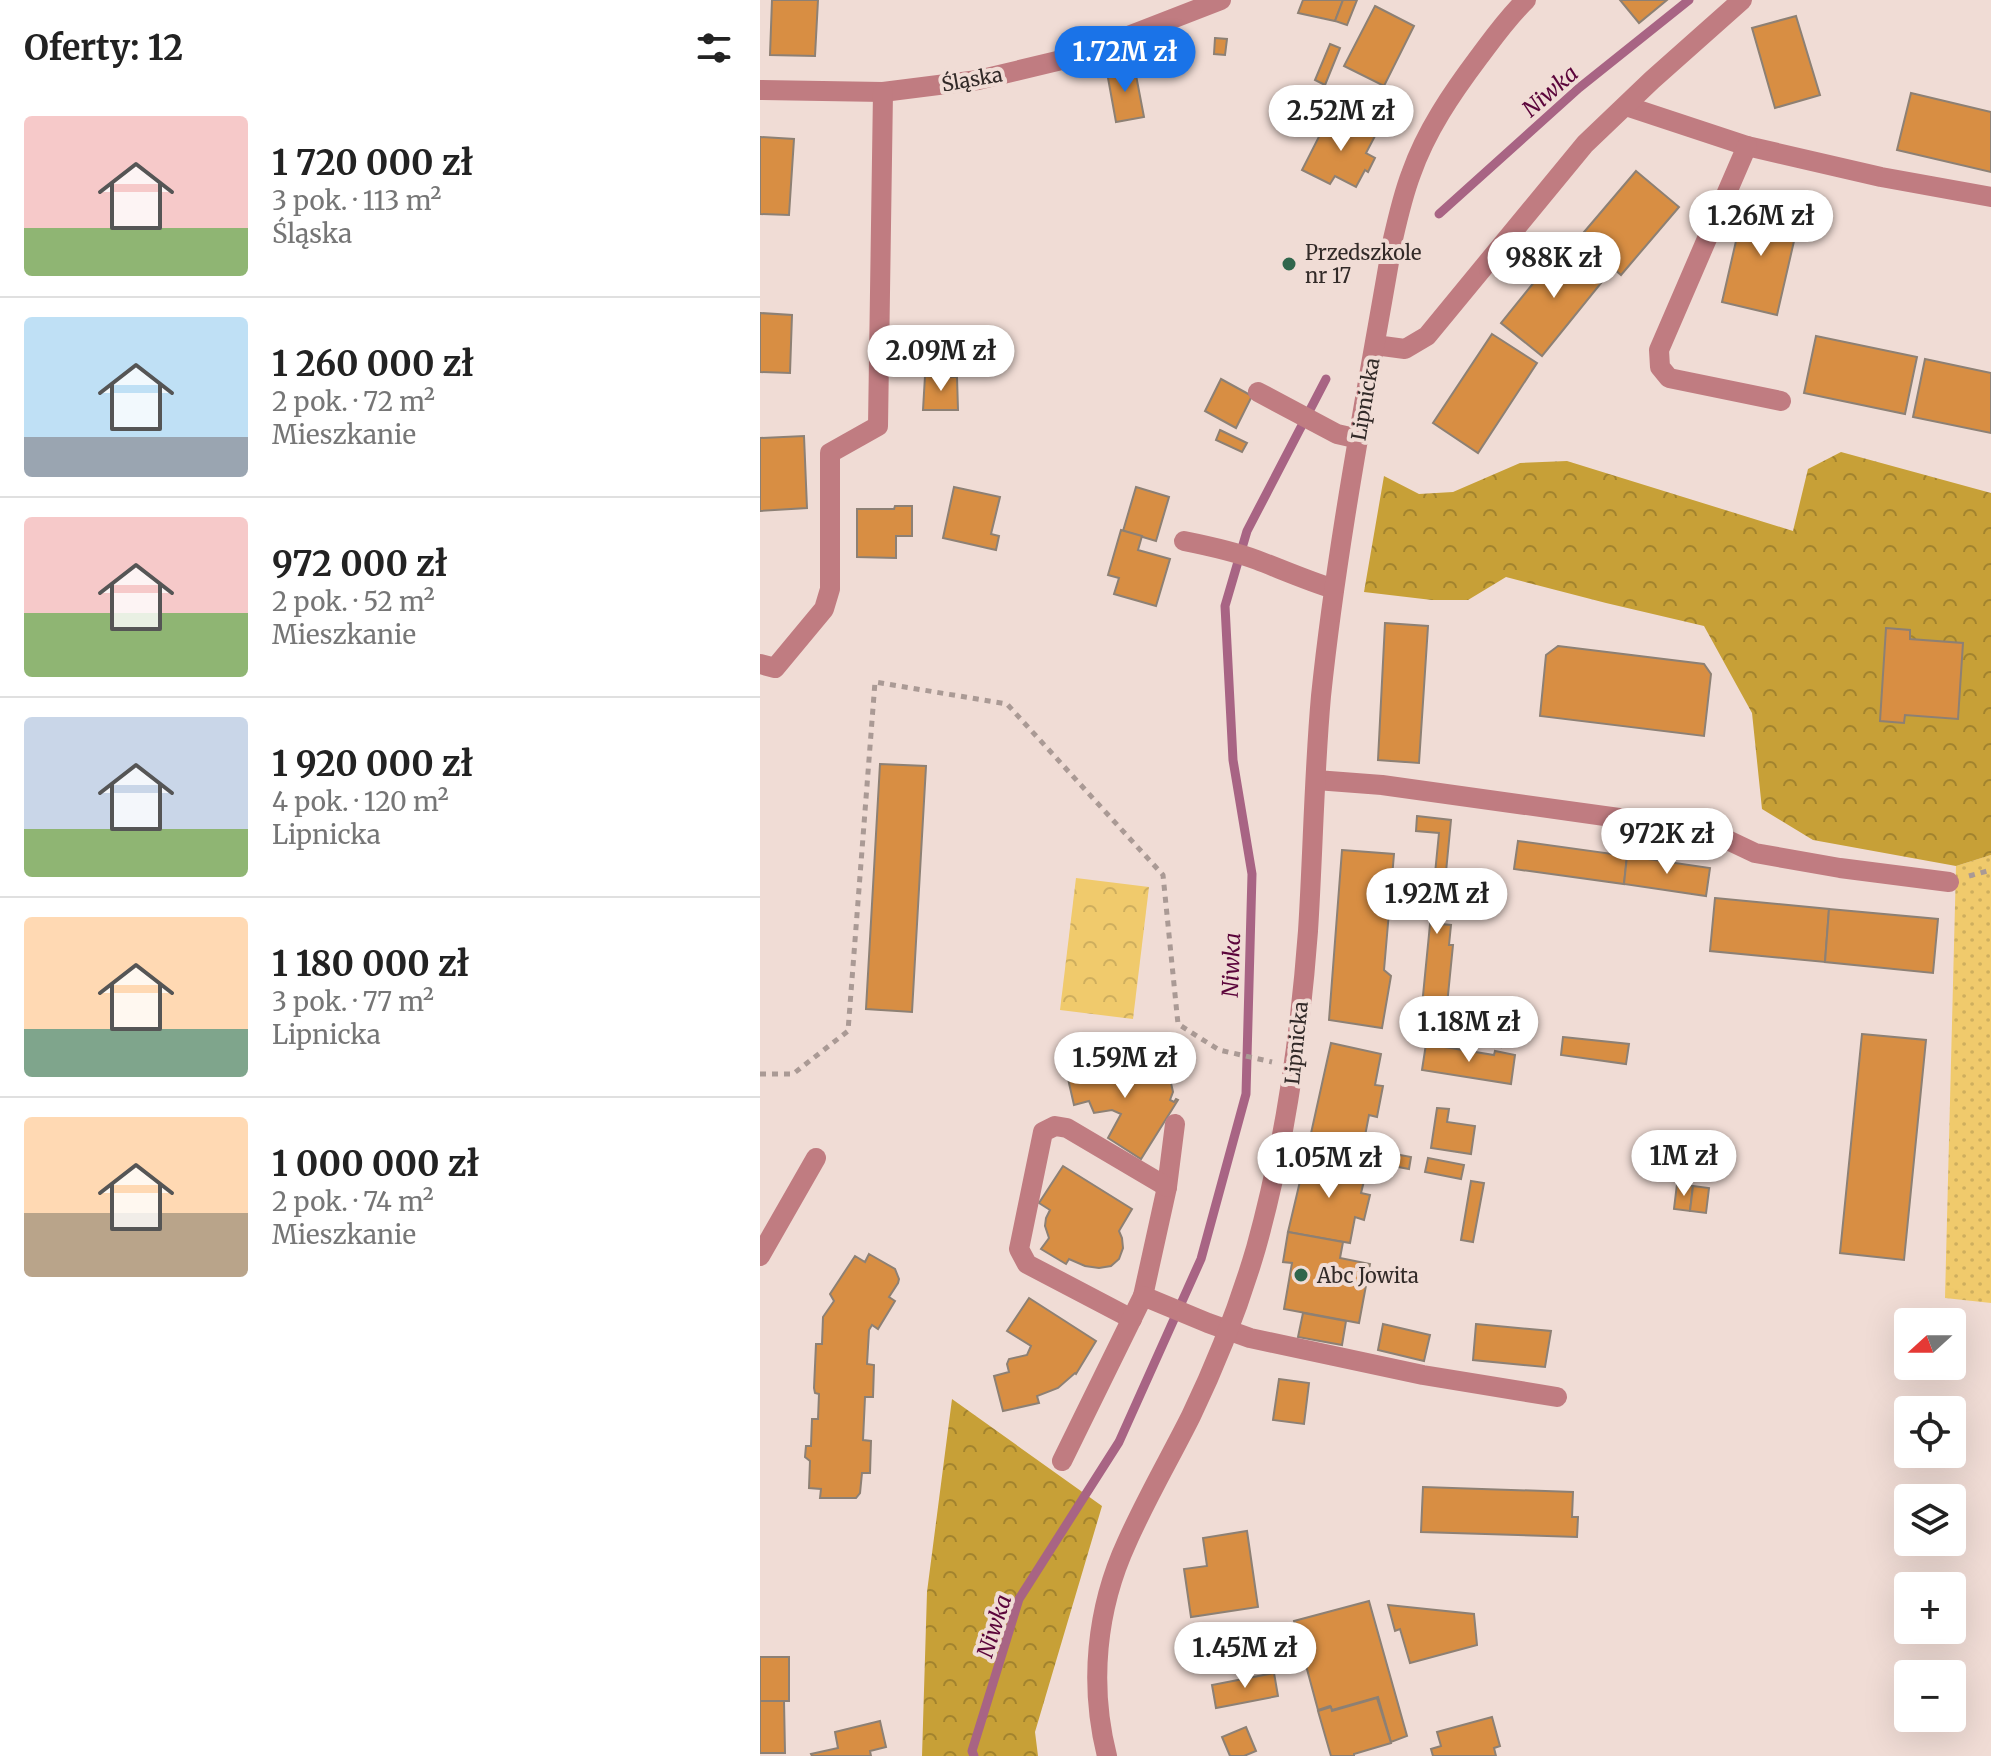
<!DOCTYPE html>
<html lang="pl">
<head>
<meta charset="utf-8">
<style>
	:root { --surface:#fff; --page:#f2f2f2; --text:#222; --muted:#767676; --line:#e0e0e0; --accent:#1a73e8 }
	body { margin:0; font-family:Merriweather,serif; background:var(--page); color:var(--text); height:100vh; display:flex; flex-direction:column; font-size:30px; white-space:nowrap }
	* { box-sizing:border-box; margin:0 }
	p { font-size:26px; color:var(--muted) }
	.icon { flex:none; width:44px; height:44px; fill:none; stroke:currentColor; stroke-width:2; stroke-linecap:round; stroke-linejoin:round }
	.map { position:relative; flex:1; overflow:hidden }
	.side { display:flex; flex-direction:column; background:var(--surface); width:760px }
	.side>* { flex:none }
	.needle { width:52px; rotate:249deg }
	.buttons { position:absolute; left:1134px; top:1308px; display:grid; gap:16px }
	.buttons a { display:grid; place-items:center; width:72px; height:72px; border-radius:8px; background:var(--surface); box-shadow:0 8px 32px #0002; font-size:40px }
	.price { position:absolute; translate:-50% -68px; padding:0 18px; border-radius:28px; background:#fff; color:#222; font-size:26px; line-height:52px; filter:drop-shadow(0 2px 4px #0008) }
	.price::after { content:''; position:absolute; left:50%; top:48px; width:24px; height:18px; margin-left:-12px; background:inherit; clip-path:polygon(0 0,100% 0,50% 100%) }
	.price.on { background:var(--accent); color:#fff }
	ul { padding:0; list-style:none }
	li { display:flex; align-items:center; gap:24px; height:200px; padding:0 24px }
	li+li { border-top:2px solid var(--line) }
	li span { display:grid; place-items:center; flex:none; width:224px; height:160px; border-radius:8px; color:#555 }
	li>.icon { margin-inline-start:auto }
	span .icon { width:96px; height:96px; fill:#fffc; stroke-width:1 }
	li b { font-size:34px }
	h2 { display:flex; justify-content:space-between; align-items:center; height:96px; padding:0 24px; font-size:34px }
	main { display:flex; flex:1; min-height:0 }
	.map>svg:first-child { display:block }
	.grass { fill:url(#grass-dots) }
	.forest { fill:url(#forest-crowns) }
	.park { fill:url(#park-crowns) }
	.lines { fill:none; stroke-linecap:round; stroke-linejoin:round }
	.stream { stroke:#a86484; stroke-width:9 }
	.building { fill:#d88e43; stroke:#8d8074; stroke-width:2 }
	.path { stroke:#aa9a95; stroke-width:5; stroke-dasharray:6 6; stroke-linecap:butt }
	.minor { stroke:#c07c81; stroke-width:20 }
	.poi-dot { fill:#30664c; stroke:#f0dcd5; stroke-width:3 }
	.labels { text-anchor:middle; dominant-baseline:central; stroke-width:8; stroke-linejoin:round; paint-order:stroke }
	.street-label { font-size:20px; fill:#322a28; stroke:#f0dcd5 }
	.poi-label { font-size:20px; fill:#322a28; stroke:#f0dcd5; text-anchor:start }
	.water-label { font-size:22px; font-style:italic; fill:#5b043a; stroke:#f0dcd5 }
</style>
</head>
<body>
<main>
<section class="side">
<h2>Oferty: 12<svg class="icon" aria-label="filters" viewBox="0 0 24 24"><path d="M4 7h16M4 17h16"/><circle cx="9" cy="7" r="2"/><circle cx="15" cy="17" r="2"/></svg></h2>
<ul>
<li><span style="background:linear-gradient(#f6c9c9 70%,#8fb573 0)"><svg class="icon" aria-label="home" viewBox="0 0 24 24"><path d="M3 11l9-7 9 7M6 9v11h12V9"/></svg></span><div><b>1 720 000 zł</b><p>3 pok. · 113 m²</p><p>Śląska</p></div></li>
<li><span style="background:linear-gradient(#bfe0f5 75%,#9aa5b1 0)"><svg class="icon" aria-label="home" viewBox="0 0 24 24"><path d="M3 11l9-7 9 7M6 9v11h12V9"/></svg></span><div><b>1 260 000 zł</b><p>2 pok. · 72 m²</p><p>Mieszkanie</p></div></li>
<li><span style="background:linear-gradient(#f6c9c9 60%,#8fb573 0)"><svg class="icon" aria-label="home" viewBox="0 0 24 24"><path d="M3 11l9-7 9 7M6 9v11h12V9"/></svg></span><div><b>972 000 zł</b><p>2 pok. · 52 m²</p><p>Mieszkanie</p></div></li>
<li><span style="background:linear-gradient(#c9d6e8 70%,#8fb573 0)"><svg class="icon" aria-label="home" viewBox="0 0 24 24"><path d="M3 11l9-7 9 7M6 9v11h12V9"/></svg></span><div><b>1 920 000 zł</b><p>4 pok. · 120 m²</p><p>Lipnicka</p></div></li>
<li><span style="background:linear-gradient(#ffd9b3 70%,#7fa58c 0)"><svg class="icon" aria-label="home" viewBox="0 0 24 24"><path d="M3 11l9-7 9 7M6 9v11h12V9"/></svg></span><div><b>1 180 000 zł</b><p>3 pok. · 77 m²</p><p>Lipnicka</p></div></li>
<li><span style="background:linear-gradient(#ffd9b3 60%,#b9a48a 0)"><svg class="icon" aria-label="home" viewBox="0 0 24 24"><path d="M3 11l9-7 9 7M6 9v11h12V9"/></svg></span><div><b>1 000 000 zł</b><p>2 pok. · 74 m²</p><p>Mieszkanie</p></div></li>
</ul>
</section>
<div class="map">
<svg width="1231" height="1756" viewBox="0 0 1231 1756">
	<defs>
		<pattern id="grass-dots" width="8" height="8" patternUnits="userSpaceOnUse" patternTransform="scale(2)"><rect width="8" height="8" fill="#f0ca6c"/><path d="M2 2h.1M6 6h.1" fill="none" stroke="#ceae5e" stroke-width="1.8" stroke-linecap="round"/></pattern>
		<pattern id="forest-crowns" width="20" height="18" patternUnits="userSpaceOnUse" patternTransform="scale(2)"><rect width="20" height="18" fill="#c7a037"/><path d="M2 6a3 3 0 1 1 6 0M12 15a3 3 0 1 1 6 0" fill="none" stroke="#a2832e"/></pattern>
		<pattern id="park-crowns" width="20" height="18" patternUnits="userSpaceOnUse" patternTransform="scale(2)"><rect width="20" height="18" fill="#f0ca6c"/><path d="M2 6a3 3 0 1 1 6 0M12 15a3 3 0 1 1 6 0" fill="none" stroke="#ceae5e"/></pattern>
	</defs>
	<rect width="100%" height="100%" fill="#f0dcd5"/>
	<path class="grass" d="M1231 855V1303L1185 1298 1196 866Z"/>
	<g class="forest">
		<path d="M1081 452 1231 493V855L1196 866 1053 840 1002 809 992 713 944 626 846 603 746 577 708 600H672L604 592 624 476 659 494 693 492 760 463 807 461 1033 531 1048 469Z"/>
		<path d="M192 1399 342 1506 275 1732 278 1756H162L167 1592Z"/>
	</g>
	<path class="park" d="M316 878 389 887 373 1019 300 1010Z"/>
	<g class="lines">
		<g class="stream">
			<path d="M679 214 819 88 929 0"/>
			<path d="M214 1756 212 1751 259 1599 359 1442 441 1259 486 1094 492 874 473 760 465 606 487 531 566 379"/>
		</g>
	</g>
	<g class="building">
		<path d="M12 0H58L55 56 10 55Z"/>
		<path d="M543 0H583L575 21 538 13Z"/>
		<path d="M583 0H597L587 25 575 21Z"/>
		<path d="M860 0H907L879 23Z"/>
		<path d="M615 6 654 26 624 86 584 66Z"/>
		<path d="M1036 16 1060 95 1015 108 992 28Z"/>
		<path d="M455 38 467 39 465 55 454 54Z"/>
		<path d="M570 44 580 48 565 85 555 80Z"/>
		<path d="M358 64 360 73 375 70 384 117 356 122 346 67Z"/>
		<path d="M1151 93 1231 112V172L1137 150Z"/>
		<path d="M571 113 615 136 606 153 615 158 608 172 605 170 596 187 575 176 570 184 542 170Z"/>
		<path d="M0 137 34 139 29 215 0 214Z"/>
		<path d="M876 171 919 207 861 275 819 238Z"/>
		<path d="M985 202 1040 215 1017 315 962 302Z"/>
		<path d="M805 244 846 277 782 356 741 323Z"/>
		<path d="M0 313 32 315 30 373 0 372Z"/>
		<path d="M732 334 777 363 718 453 673 423Z"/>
		<path d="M1056 336 1157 357 1145 414 1044 393Z"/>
		<path d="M1165 359 1231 373V433L1153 417Z"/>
		<path d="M165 376 197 377 198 410H163Z"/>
		<path d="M461 379 492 396 476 428 445 411Z"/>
		<path d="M460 430 487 443 482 452 456 440Z"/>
		<path d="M44 436 47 508 0 511V438Z"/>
		<path d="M194 487 240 497 231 534 239 536 236 550 183 538Z"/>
		<path d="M376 487 409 497 396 541 363 531Z"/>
		<path d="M135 506H152V536H136V558L97 557V509H134Z"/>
		<path d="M361 530 382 536 378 550 410 559 396 606 354 594 359 578 348 575Z"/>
		<path d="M625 623 668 626 659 763 618 760Z"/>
		<path d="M1126 628 1150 630V639L1203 643 1198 719 1145 715 1144 723 1120 721Z"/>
		<path d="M798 646 944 664 951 674 944 736 780 716 786 655Z"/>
		<path d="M120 764 166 766 152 1012 106 1009Z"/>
		<path d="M657 816 691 820 681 924 691 925 689 945H693L684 1035 672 1034V1028L660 1026 679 833 656 831Z"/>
		<path d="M758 841 867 856 864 884 754 869Z"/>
		<path d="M582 850 634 854 624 970 631 976 622 1028 569 1020Z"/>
		<path d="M867 856 950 868 946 896 864 884Z"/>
		<path d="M955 898 1069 909 1065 962 950 951Z"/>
		<path d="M1069 909 1178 919 1173 973 1065 962Z"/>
		<path d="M695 1009 746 1017 741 1047 690 1039Z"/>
		<path d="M1102 1034 1166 1040 1144 1260 1080 1253Z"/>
		<path d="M803 1037 869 1044 866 1064 801 1055Z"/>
		<path d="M571 1043 621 1054 615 1085 623 1086 617 1117 609 1115 599 1167 546 1156Z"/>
		<path d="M666 1044 734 1055 735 1051 755 1055 751 1084 662 1070Z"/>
		<path d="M344 1060 345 1065 358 1063 373 1064 392 1071 411 1083 413 1092 410 1100 414 1102 416 1099 418 1100 381 1159 348 1138 361 1114 352 1110 334 1113 329 1101 314 1105 306 1070Z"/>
		<path d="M677 1108 689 1109 687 1122 715 1126 711 1154 671 1148Z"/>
		<path d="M619 1151 651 1157 649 1169 617 1163Z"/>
		<path d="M546 1156 607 1169 601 1193 610 1195 604 1220 595 1217 590 1243 528 1232Z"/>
		<path d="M668 1158 704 1165 701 1179 665 1172Z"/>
		<path d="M303 1166 372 1209 359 1231 362 1238 363 1248 359 1259 351 1266 339 1268 325 1266 309 1259 306 1264 281 1249 289 1238 285 1226 286 1218 290 1210 279 1203Z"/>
		<path d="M711 1181 724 1183 713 1242 701 1240Z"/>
		<path d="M917 1184 933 1186 930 1211 914 1209Z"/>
		<path d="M933 1186 949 1188 946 1213 930 1211Z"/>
		<path d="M528 1232 583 1242 580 1258 610 1264 599 1323 524 1309 532 1263 523 1262Z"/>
		<path d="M109 1254 135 1269 139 1279 138 1283 129 1297 135 1301 118 1329 112 1325 109 1330 107 1364 114 1365 113 1397H105L103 1440 111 1441 110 1473H102L100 1493 96 1498H60L61 1489 49 1488 50 1461 45 1457 46 1446H51L52 1419H58L59 1394 55 1393 54 1388 56 1344H62L63 1317 74 1301 70 1294 95 1256 105 1262Z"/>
		<path d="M269 1298 336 1341 316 1374 315 1373 298 1388 277 1396 279 1403 243 1411 234 1376 249 1372 247 1364 249 1359 267 1355 271 1346 247 1331Z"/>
		<path d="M543 1313 586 1321 582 1345 538 1337Z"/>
		<path d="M623 1324 670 1335 664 1361 618 1350Z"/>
		<path d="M716 1324 791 1331 785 1367 713 1360Z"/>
		<path d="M519 1379 549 1383 544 1424 513 1420Z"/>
		<path d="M663 1487 813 1492 812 1517H818L817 1537 661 1532Z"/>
		<path d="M487 1531 498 1607 431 1617 424 1569 447 1566 443 1538Z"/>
		<path d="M609 1601 647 1736 631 1742 618 1697 572 1710 570 1706 558 1710 534 1621Z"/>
		<path d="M628 1605 714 1614 717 1645 650 1663 640 1629 635 1631Z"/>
		<rect x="0" y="1657" width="29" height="44"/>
		<path d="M514 1673 518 1696 456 1708 452 1685Z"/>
		<path d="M617 1698 631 1743 594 1754V1756H571L558 1711 571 1707 572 1711Z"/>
		<path d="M0 1701H24L25 1753H0Z"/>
		<path d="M732 1717 740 1746 734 1748 736 1756H673L671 1749 681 1746 677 1732Z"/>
		<path d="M120 1721 126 1747 110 1751 111 1756H52L51 1754 78 1748 75 1732Z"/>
		<path d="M486 1727 496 1751 484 1756H470L462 1737Z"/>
	</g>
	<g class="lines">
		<g class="path">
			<path d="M1209 876 1231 870"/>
			<path d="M0 1074H33L88 1031 115 682 247 704 403 875 418 1024 459 1050 512 1062"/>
		</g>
		<g class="minor">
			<path d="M0 90 123 92 218 80 314 57 461 0"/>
			<path d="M866 106 987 146 1121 177 1231 197"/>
			<path d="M987 146 899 350 900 367 909 378 1021 401"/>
			<path d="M615 345 645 349 667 336 825 144 892 80 982 0"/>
			<path d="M498 392 577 434 599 439"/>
			<path d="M424 541C449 546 473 551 497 560 523 570 548 581 574 589"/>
			<path d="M0 664 15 668 64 609 70 589V453L118 426 123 92"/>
			<path d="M556 780 622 785 859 818 957 835 995 853 1080 868 1189 882"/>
			<path d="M0 1256 56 1158"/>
			<path d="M383 1296 407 1187 415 1124"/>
			<path d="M372 1319 267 1264 259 1249 283 1132 295 1126 307 1128 407 1187"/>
			<path d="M302 1461 383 1296 448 1323 490 1338 663 1375 797 1397"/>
			<path d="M347 1756C329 1685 336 1609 367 1542 386 1499 410 1458 431 1416 457 1362 479 1306 496 1248 525 1144 540 1039 548 931 553 853 554 774 561 696 577 543 607 391 633 239 638 217 643 195 651 174 666 131 692 93 719 57 734 37 748 17 766 0"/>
		</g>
	</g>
	<g class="poi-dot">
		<circle cx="529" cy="264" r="8"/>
		<circle cx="541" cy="1275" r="8"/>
	</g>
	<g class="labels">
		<g class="street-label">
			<text transform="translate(212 79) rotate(-10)">Śląska</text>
			<text transform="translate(605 399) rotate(-80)">Lipnicka</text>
			<text transform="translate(536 1043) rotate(-84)">Lipnicka</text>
		</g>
		<g class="poi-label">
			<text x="545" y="252">Przedszkole<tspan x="545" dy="23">nr 17</tspan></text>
			<text x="557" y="1275">Abc Jowita</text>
		</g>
		<g class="water-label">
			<text transform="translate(790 91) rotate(-41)">Niwka</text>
			<text transform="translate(471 965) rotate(-88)">Niwka</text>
			<text transform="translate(234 1626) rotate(-72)">Niwka</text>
		</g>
	</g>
</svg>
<div class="buttons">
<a><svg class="needle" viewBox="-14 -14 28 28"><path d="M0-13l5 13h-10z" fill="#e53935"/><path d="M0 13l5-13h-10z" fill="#767676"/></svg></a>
<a><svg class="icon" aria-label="locate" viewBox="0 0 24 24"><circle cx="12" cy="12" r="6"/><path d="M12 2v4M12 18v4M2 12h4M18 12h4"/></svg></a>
<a><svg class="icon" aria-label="layers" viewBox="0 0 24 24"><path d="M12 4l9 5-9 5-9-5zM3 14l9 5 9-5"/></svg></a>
<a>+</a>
<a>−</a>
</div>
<b class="price on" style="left:365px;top:94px">1.72M zł</b>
<b class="price" style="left:581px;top:153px">2.52M zł</b>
<b class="price" style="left:1001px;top:258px">1.26M zł</b>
<b class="price" style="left:794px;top:300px">988K zł</b>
<b class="price" style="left:181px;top:393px">2.09M zł</b>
<b class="price" style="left:907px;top:876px">972K zł</b>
<b class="price" style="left:677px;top:936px">1.92M zł</b>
<b class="price" style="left:709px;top:1064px">1.18M zł</b>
<b class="price" style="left:365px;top:1100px">1.59M zł</b>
<b class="price" style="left:924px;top:1198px">1M zł</b>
<b class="price" style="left:569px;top:1200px">1.05M zł</b>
<b class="price" style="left:485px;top:1690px">1.45M zł</b>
</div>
</main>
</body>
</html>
